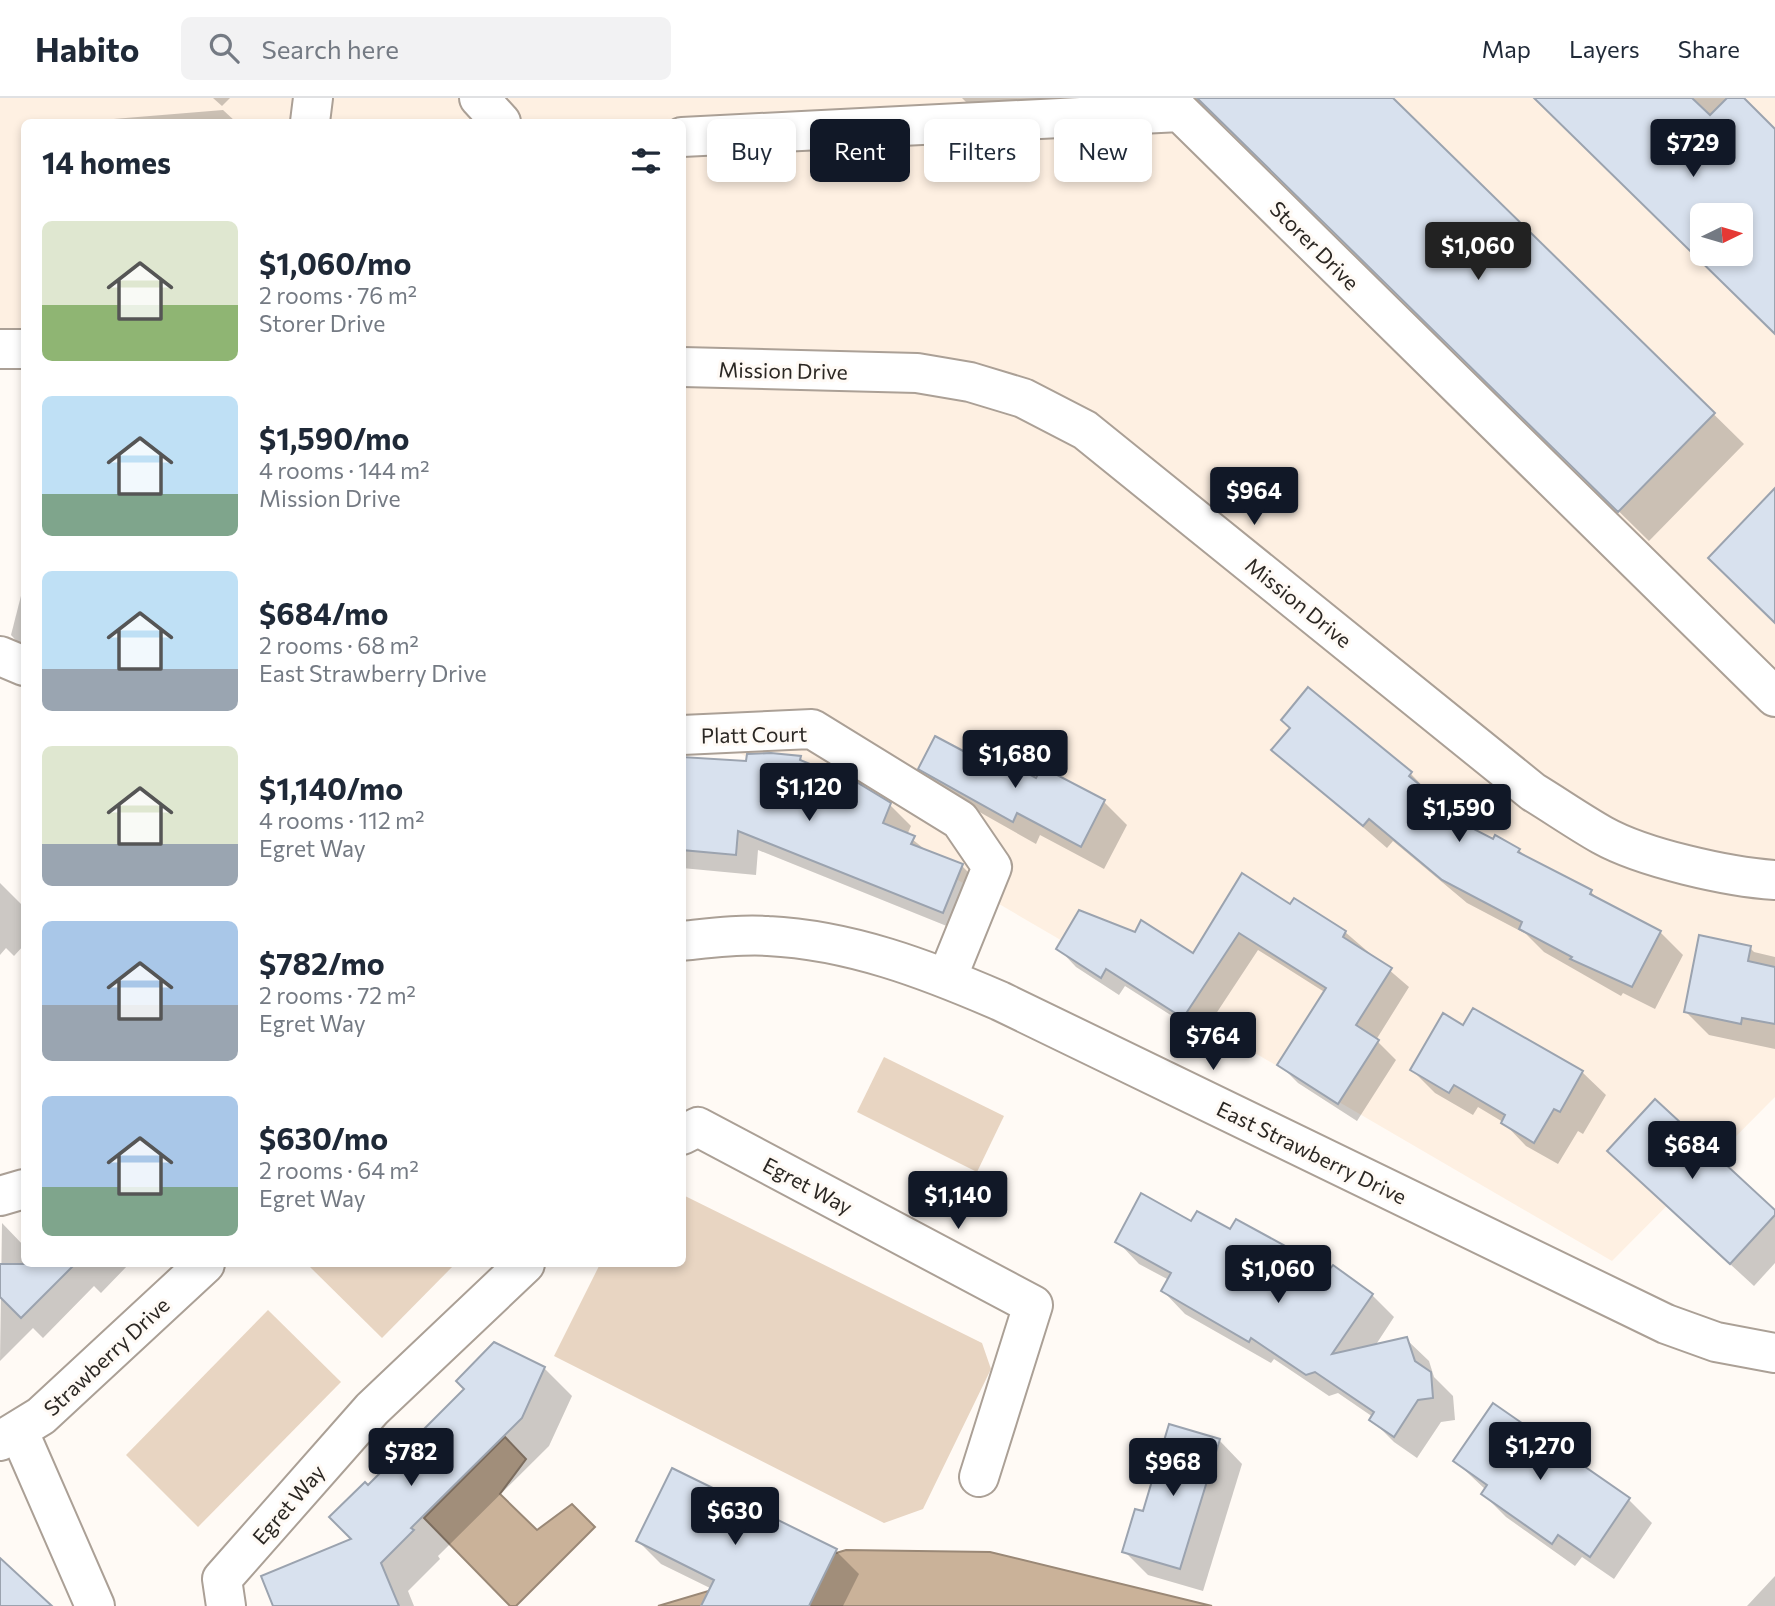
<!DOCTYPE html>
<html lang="en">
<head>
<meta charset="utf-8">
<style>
	:root { --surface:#fff; --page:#f2f2f3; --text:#1f2937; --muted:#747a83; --line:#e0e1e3; --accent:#111827 }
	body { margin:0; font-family:Commissioner,sans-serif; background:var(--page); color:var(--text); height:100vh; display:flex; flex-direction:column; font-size:26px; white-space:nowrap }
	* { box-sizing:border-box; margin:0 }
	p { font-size:23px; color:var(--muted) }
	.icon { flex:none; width:38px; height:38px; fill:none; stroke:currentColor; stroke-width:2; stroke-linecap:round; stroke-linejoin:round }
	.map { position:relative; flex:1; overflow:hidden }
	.drawer { position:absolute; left:21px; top:21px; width:665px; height:1148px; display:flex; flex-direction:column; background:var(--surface); border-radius:10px; box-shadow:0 4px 10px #0003 }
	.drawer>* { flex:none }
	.guide { position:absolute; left:707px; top:21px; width:665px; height:63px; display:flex; gap:14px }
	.needle { width:46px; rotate:85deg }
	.buttons { position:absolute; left:1690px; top:105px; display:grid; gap:14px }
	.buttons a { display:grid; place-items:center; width:63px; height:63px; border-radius:10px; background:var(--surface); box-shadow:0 4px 10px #0003; font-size:35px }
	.price { position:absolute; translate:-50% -60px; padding:0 16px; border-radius:7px; background:var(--accent); color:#fff; font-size:23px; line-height:46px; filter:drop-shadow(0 2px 4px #0008) }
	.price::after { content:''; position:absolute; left:50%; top:42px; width:21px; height:16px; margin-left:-10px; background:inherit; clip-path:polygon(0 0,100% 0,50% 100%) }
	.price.on { background:#222; color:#fff }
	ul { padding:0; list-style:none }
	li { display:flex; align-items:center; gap:21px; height:175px; padding:0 21px }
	li span { display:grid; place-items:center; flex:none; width:196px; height:140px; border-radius:10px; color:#555 }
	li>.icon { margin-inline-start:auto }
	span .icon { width:84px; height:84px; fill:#fffc; stroke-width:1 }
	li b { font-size:30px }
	h2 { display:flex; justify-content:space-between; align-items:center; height:84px; padding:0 21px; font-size:30px }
	.chip { padding:0 24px; border-radius:10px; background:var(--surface); box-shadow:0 4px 10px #0003; font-size:24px; line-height:63px }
	.chip.on { background:var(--accent); color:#fff }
	header { display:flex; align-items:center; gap:42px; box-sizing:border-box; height:98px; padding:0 35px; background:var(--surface); border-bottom:2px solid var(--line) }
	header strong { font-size:33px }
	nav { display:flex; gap:38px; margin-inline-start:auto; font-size:24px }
	.search { width:490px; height:63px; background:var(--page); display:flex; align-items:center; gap:18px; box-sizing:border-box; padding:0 24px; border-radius:10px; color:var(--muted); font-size:26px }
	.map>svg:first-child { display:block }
	.built { fill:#fef0e2; fill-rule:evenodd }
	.green { fill:#e8d5c2 }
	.water { fill:#cab299; stroke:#9a8876; stroke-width:2 }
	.shadow { fill:#0003; fill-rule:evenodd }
	.building { fill:#d8e1ee; stroke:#9ba3af; stroke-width:2; fill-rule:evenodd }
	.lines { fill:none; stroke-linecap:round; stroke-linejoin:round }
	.minor-casing { stroke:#aba096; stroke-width:42 }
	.tertiary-casing { stroke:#aba096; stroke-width:42 }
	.minor { stroke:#fff; stroke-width:38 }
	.tertiary { stroke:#fff; stroke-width:38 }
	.labels { text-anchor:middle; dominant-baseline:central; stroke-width:6; stroke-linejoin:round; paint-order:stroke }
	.street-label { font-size:21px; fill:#2b2723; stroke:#fffaf5 }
</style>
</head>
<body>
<header>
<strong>Habito</strong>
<div class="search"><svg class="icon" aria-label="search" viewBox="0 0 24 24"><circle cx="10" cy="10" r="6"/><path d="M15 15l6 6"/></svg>Search here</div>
<nav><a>Map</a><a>Layers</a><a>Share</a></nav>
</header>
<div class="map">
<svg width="1775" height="1508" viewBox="0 0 1775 1508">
	<rect width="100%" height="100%" fill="#fffaf5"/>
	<path class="built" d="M0 0H1775V999L1612 1163 683 622 682 24H24V267L0 261ZM1703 117H1741V156H1703Z"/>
	<g class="green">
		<path d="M884 959 1004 1018 977 1074 857 1014Z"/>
		<path d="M683 1097 982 1245 991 1271 923 1411 884 1425 554 1258 600 1166H682Z"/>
		<path d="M312 1166H455L382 1240 309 1168Z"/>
		<path d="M268 1212 341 1284 198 1429 126 1357Z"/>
	</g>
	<g class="water">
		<path d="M505 1339 526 1361 500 1396 537 1432 572 1406 595 1429 516 1508H510L424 1420Z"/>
		<path d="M846 1452 990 1454 1212 1508H658Z"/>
	</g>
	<g class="shadow">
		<path d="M213 0H230L222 8Z"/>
		<path d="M962 0H1392L1744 346 1649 443 1227 28 1211 22 981 19Z"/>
		<path d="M1536 0H1741L1775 33V234ZM1703 117H1741V156H1703Z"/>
		<path d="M223 12 236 24H89V23Z"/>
		<path d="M24 486V551L11 537Z"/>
		<path d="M1274 652 1411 676 1457 724 1519 752 1527 761 1591 794 1601 804 1660 834 1683 857 1655 911 1623 895 1621 898 1544 854 1526 836 1467 805 1393 743 1387 750Z"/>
		<path d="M967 657 1104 704 1127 727 1104 771 1040 737 1036 746 944 694 920 670Z"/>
		<path d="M682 659 748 665 800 660 807 667 890 707 911 728 907 737 928 754 962 768 983 789 964 835 758 752 756 777 682 770Z"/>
		<path d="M0 785 24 809V847L14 858 6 850 0 857Z"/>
		<path d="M1291 809 1345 834 1409 889 1376 942 1396 962 1357 1023 1298 985 1280 967 1326 895 1258 852 1202 937 1125 888 1119 897 1076 869 1058 850 1194 857Z"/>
		<path d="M1750 850 1754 854 1775 859V951L1709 937 1686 914Z"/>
		<path d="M1464 929 1582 974 1606 997 1583 1036 1578 1033 1558 1066 1526 1048 1503 1024 1478 1009 1473 1017 1435 995 1412 972Z"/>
		<path d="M1632 1076 1775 1115V1165L1754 1188Z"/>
		<path d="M2 1125 24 1148V1166H129L101 1195 94 1188 43 1240 33 1230 0 1263Z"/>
		<path d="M1192 1125 1231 1134 1372 1197 1394 1219 1375 1248 1406 1241 1429 1263 1434 1279 1453 1298 1455 1322 1441 1324 1417 1360 1394 1344 1371 1321 1373 1319 1338 1295 1329 1298 1274 1261 1271 1265 1185 1216 1163 1193 1169 1182 1139 1166 1117 1143Z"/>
		<path d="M544 1270 572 1298 549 1348 438 1458 440 1461 408 1493 414 1508H275L354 1442 368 1389Z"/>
		<path d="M1493 1308 1629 1402 1652 1425 1614 1481 1582 1459 1575 1468 1506 1419 1483 1396 1486 1392 1455 1363Z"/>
		<path d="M1219 1342 1242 1366 1203 1493 1148 1477 1124 1453 1144 1415Z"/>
		<path d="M638 1443 836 1453 859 1476 843 1508H703L712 1491 661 1466Z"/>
		<path d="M1775 1478V1508H1747Z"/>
	</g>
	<g class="building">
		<path d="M1197 0H1393L1715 315 1618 414Z"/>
		<path d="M1534 0H1692L1710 17 1727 0H1744L1775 31V236ZM1703 117H1741V156H1703Z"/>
		<path d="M1775 390V525L1708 460Z"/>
		<path d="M1308 589 1412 674 1409 678 1437 701 1431 709 1493 741 1495 737 1520 751 1518 754 1592 792 1590 796 1661 833 1632 889 1570 861 1572 859 1519 831 1522 824 1442 782 1369 721 1363 728 1271 652 1290 630 1281 622Z"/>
		<path d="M935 638 967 655 971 646 1036 680 1042 669 1105 702 1081 749 1017 715 1013 724 918 671Z"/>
		<path d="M771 655 801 658 800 662 858 685 891 705 883 725 915 738 911 746 963 766 943 815 738 733 736 757 682 752V659L746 663 747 656Z"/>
		<path d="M1242 775 1290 806 1294 800 1346 833 1343 839 1392 870 1356 927 1379 942 1338 1006 1277 967 1326 890 1239 835 1183 920 1106 871 1101 880 1056 851 1079 812 1135 834 1141 822 1193 855Z"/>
		<path d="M1699 837 1751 848 1748 863 1775 869V926L1742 920 1741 926 1684 914Z"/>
		<path d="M1473 910 1583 973 1560 1014 1554 1011 1534 1045 1501 1025 1505 1017 1454 987 1449 995 1410 972 1443 915 1463 927Z"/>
		<path d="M1655 1001 1775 1112V1117L1730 1166 1607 1053Z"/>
		<path d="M1141 1095 1191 1123 1197 1113 1230 1131 1236 1121 1329 1172 1333 1167 1373 1196 1332 1256 1407 1239 1415 1263 1431 1274 1433 1300 1418 1302 1394 1339 1369 1322 1374 1314 1315 1274 1306 1277 1251 1240 1249 1244 1161 1193 1171 1175 1115 1144Z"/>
		<path d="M0 1166H75L21 1220 0 1199Z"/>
		<path d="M494 1244 545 1269 522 1320 411 1430 414 1432 381 1465 399 1508H273L261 1478 351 1441 329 1419 365 1384 368 1387 464 1291 456 1283Z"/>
		<path d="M1493 1305 1630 1400 1590 1459 1558 1437 1552 1446 1481 1396 1487 1387 1453 1363Z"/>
		<path d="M1169 1326 1220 1341 1180 1471 1122 1454 1135 1411 1143 1413Z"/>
		<path d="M672 1370 837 1451 809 1508H701L714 1482 636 1443Z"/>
		<path d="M0 1460 52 1508H0Z"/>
	</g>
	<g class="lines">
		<g class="minor-casing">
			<g id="minor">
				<path d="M479 0 501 24"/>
				<path d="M310 24 313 0"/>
				<path d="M682 39 1180 14 1775 599"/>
				<path d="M0 251H24"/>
				<path d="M682 269 917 275 970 284 1023 300 1085 332 1533 694C1556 708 1579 724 1602 737 1643 760 1728 779 1775 782"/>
				<path d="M0 558 24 568"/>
				<path d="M682 637 812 631 960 722 992 769 947 880"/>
				<path d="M682 1037 698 1029 1033 1207 979 1379"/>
				<path d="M0 1098 24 1091"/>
				<path d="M19 1334 95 1508"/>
				<path d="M226 1508 222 1481 372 1311 525 1166"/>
			</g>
		</g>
		<g class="tertiary-casing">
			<g id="tertiary">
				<path d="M682 843C711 840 740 836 768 838 850 842 926 871 1000 903L1666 1226 1716 1244 1775 1255"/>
				<path d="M0 1343 41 1318 205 1166"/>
			</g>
		</g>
		<use href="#minor" class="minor"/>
		<use href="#tertiary" class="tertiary"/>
	</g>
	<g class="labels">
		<g class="street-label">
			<text transform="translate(1315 147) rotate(45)">Storer Drive</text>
			<text transform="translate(783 272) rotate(1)">Mission Drive</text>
			<text transform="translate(1299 504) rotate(39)">Mission Drive</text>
			<text transform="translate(754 636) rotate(-1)">Platt Court</text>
			<text transform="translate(1312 1054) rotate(26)">East Strawberry Drive</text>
			<text transform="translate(808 1087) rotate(28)">Egret Way</text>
			<text transform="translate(106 1258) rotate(-43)">Strawberry Drive</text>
			<text transform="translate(288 1406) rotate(-49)">Egret Way</text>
		</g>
	</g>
</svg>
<div class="buttons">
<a><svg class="needle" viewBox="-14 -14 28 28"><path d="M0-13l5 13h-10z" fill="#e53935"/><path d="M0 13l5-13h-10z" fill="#747a83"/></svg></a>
</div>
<b class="price" style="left:1693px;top:81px">$729</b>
<b class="price on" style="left:1478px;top:184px">$1,060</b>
<b class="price" style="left:1254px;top:429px">$964</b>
<b class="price" style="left:1015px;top:692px">$1,680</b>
<b class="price" style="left:809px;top:725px">$1,120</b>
<b class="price" style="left:1459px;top:746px">$1,590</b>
<b class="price" style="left:1213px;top:974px">$764</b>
<b class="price" style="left:1692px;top:1083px">$684</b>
<b class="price" style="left:958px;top:1133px">$1,140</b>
<b class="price" style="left:1278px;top:1207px">$1,060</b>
<b class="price" style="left:1540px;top:1384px">$1,270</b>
<b class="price" style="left:411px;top:1390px">$782</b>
<b class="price" style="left:1173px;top:1400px">$968</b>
<b class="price" style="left:735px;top:1449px">$630</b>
<div class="guide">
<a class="chip">Buy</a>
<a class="chip on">Rent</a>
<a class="chip">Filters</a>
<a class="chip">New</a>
</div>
<section class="drawer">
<h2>14 homes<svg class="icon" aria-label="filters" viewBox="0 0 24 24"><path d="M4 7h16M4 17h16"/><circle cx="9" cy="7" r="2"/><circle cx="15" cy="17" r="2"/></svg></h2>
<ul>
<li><span style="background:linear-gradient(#dfe7d0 60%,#8fb573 0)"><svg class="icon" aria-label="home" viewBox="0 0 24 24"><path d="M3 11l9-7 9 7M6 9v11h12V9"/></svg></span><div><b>$1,060/mo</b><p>2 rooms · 76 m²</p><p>Storer Drive</p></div></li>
<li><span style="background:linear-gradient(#bfe0f5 70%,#7fa58c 0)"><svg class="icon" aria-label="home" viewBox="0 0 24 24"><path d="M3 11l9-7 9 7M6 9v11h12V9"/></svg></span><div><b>$1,590/mo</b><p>4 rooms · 144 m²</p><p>Mission Drive</p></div></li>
<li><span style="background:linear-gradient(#bfe0f5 70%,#9aa5b1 0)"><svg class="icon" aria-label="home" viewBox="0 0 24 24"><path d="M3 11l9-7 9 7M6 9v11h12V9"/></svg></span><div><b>$684/mo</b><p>2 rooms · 68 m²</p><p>East Strawberry Drive</p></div></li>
<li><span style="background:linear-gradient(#dfe7d0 70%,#9aa5b1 0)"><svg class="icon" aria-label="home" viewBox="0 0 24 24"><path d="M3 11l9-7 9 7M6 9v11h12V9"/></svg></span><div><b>$1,140/mo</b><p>4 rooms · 112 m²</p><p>Egret Way</p></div></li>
<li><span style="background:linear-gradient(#a9c7e8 60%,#9aa5b1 0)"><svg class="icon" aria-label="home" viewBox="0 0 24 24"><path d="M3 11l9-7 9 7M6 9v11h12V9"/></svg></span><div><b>$782/mo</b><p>2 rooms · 72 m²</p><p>Egret Way</p></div></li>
<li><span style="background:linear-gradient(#a9c7e8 65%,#7fa58c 0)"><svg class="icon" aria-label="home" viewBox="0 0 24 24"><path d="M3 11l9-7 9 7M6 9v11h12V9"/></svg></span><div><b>$630/mo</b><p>2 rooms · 64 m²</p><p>Egret Way</p></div></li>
</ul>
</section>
</div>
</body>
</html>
